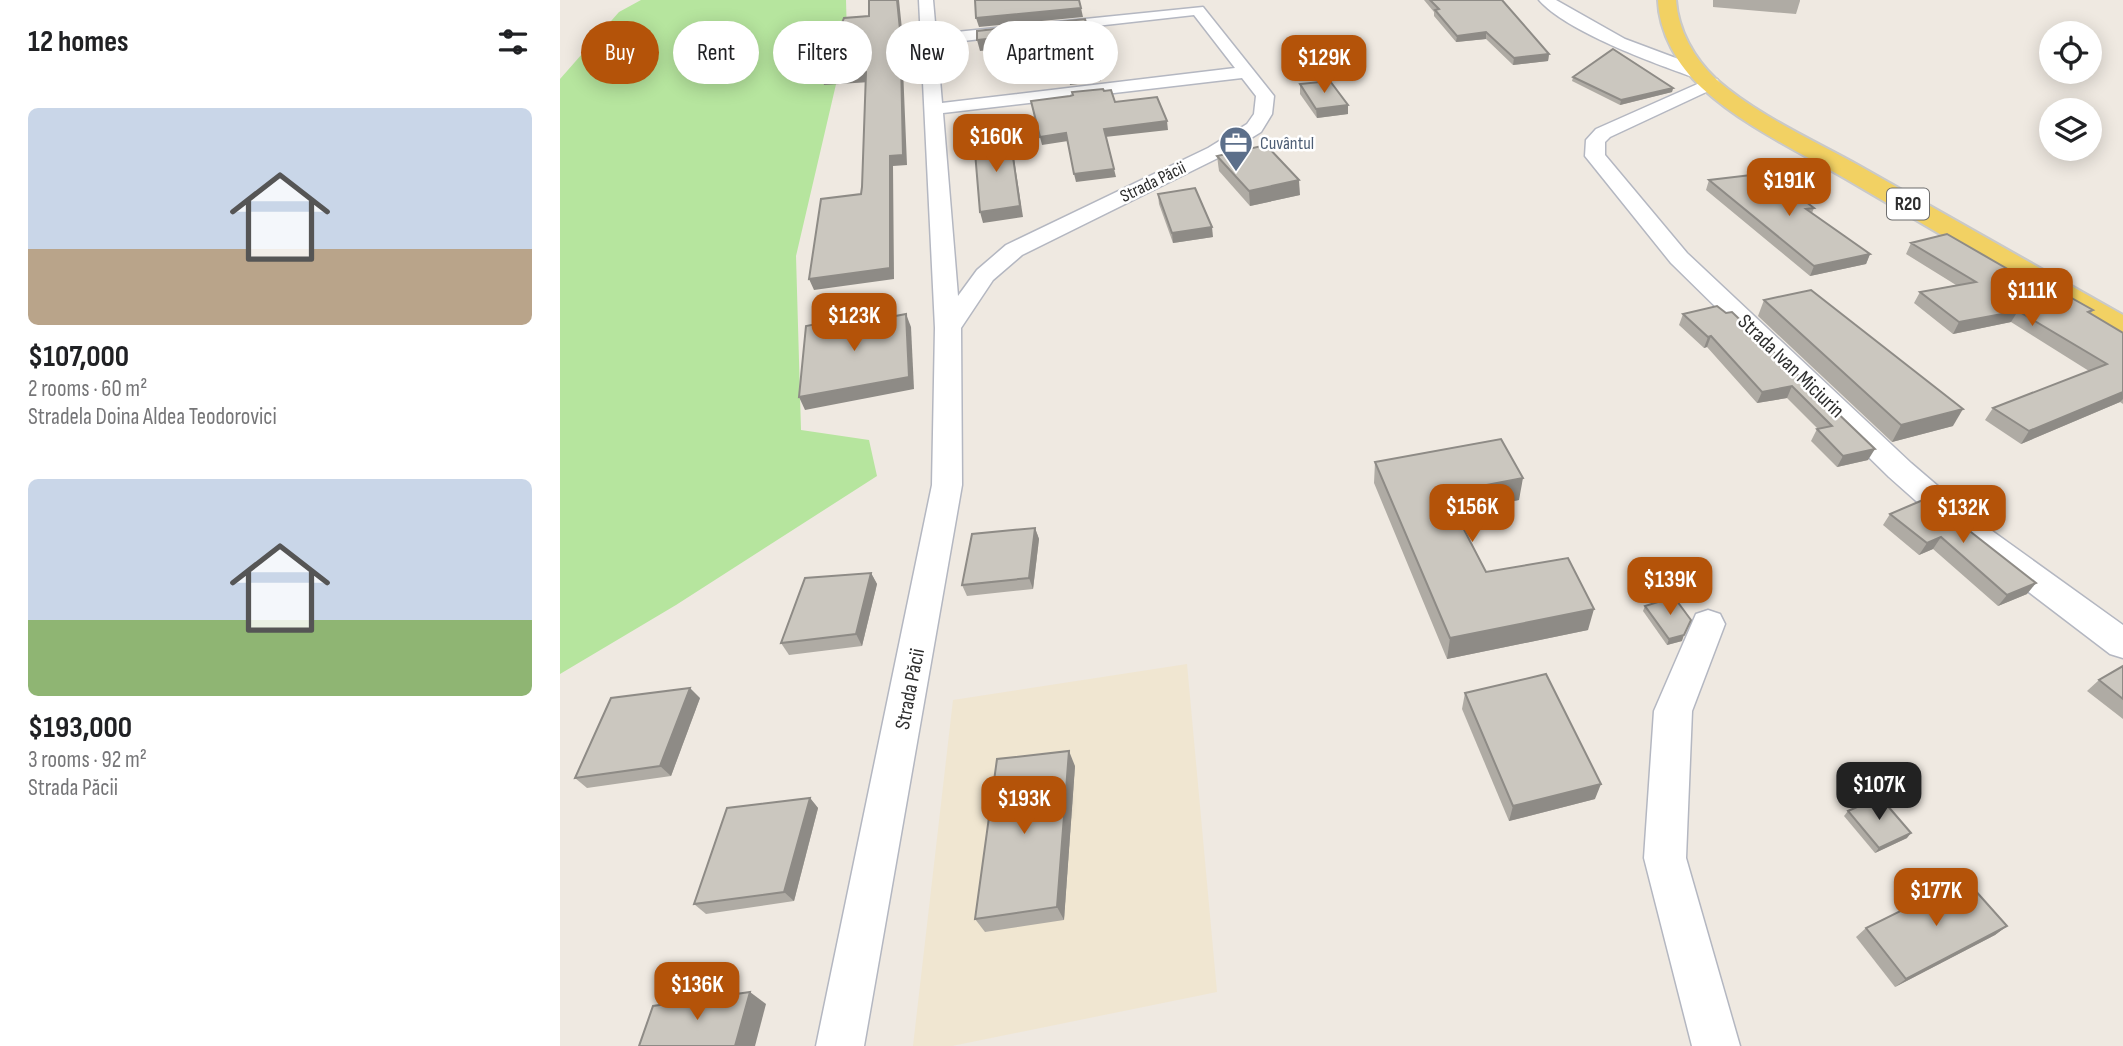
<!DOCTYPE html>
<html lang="en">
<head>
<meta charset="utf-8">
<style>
	:root { --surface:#fff; --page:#f2f2f2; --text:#202124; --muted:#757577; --accent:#b45309 }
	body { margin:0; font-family:"Sofia Sans Condensed",sans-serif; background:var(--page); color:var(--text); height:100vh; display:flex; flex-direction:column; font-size:26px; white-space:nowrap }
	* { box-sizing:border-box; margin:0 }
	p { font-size:23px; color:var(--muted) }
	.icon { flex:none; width:38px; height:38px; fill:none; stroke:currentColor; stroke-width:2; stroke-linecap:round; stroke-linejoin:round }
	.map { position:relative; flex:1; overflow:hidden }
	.side { display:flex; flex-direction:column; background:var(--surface); width:560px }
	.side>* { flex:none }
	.top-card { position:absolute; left:21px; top:21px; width:665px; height:63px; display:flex; gap:14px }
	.buttons { position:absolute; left:1479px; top:21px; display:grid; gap:14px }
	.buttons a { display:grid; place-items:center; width:63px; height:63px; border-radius:50%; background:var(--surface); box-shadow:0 4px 18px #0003; font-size:35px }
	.price { position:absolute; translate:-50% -60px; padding:0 16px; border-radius:14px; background:var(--accent); color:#fff; font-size:23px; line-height:46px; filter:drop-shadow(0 2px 4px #0008) }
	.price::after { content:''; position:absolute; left:50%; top:42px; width:21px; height:16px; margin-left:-10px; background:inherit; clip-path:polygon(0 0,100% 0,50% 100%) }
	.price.on { background:#222; color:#fff }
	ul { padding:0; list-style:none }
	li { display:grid; align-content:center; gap:14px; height:371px; padding:0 28px }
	li span { display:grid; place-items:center; height:217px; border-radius:10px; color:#555 }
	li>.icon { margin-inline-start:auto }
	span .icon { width:126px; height:126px; fill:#fffc; stroke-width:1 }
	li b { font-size:30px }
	h2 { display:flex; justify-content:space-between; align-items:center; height:84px; padding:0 28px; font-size:30px }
	.chip { padding:0 24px; border-radius:32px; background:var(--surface); box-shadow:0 4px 18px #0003; font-size:24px; line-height:63px }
	.chip.on { background:var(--accent); color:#fff }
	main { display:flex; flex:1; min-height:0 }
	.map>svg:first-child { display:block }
	.education { fill:#f0e6d1 }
	.green { fill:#b6e59e }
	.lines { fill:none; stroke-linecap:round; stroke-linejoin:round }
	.minor-casing { stroke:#b4b7c1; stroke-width:3 }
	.major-casing { stroke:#c9c9c9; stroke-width:4 }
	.minor { fill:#fff; fill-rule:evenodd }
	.major { fill:#f2d163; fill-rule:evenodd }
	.wall { fill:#afaba4 }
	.shaded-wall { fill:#8e8b86 }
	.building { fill:#cbc7bf; stroke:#8e8b86; stroke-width:2 }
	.labels { text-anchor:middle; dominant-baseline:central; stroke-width:5; stroke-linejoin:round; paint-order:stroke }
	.far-service-label { font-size:18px; fill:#4e5e75; stroke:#fff; text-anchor:start }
	.far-street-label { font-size:18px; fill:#2e2e2e; stroke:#fff }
	.shield { fill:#fff; stroke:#6d6d6d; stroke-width:2 }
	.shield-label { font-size:19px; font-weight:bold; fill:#2e2e2e }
	.street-label { font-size:21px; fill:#2e2e2e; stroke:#fff }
</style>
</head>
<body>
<main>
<section class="side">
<h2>12 homes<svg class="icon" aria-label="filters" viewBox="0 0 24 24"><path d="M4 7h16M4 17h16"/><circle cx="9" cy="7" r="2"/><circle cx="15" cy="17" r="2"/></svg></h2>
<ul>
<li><span style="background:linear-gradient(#c9d6e8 65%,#b9a48a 0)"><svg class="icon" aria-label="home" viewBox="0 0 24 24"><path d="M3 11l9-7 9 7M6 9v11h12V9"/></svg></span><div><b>$107,000</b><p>2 rooms · 60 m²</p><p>Stradela Doina Aldea Teodorovici</p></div></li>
<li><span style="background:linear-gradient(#c9d6e8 65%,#8fb573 0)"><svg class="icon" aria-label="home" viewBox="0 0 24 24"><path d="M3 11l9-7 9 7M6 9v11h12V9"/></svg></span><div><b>$193,000</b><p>3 rooms · 92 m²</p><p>Strada Păcii</p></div></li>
</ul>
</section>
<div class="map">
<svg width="1563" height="1046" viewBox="0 0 1563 1046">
	<rect width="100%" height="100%" fill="#efe9e1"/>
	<path class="education" d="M627 664 657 992 392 1046H353L393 700Z"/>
	<path class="green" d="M81 0H286L287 37 236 256 241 430 309 440 317 476 116 605 0 674V79L59 12Z"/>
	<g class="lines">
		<g class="minor-casing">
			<g id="minor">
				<path d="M359 0H373L376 34 643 7 714 96 712 114 701 132 662 156 462 255 433 280 401 328 402 485 304 1046H256L372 485 375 328ZM634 15 675 68 382 103 377 44ZM682 78 696 96 694 114 687 124 648 148 446 245 417 270 398 296 383 113Z"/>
				<path d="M979 0H996L1065 39 1145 69 1147 73 1139 78 1133 77C1093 63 1006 31 979 0Z"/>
				<path d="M1151 78 1157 79 1160 83 1157 87 1050 137 1045 142V155L1127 253 1351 463 1421 523 1563 625V658L1550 654 1399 539 1329 477 1111 263 1025 156 1026 140 1036 129Z"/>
				<path d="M1148 610 1160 614 1165 624 1132 711 1126 858 1180 1046H1132L1084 858 1094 711 1136 614Z"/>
			</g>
		</g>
		<g class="major-casing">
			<path id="major" d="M1098 0H1116C1118 30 1134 58 1156 79 1197 115 1251 139 1298 165 1386 215 1474 265 1563 315V337L1552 335C1463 283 1375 231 1286 179 1238 151 1183 126 1142 88 1118 66 1099 33 1098 0Z"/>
		</g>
		<use href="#minor" class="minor"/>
		<use href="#major" class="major"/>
	</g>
	<g class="wall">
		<path d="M864 0H942L989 54 988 61 953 65 926 39 896 42 874 16V12Z"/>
		<path d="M1153 0H1240V1L1236 14 1153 7Z"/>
		<path d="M1013 77 1113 88 1112 92 1060 105 1012 81Z"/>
		<path d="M740 84 788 105V114L757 118 740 94Z"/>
		<path d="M657 156 740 195 690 206 659 171Z"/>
		<path d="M1149 180 1254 208 1252 213 1310 254 1306 264 1250 276 1146 190Z"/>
		<path d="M598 194 653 237 613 243 599 204Z"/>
		<path d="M1351 243 1458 275 1533 310 1531 313 1563 333V404L1560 402 1461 444 1425 420 1433 408 1529 371 1451 322 1393 334 1354 303 1360 292 1396 285 1346 254Z"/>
		<path d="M1204 300 1393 426 1332 442 1198 316Z"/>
		<path d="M1157 306 1308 460 1277 467 1251 441 1257 429H1258L1227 398 1197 403 1147 347 1144 348 1119 325 1123 314Z"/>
		<path d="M815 462 959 500 895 512 926 572 1028 630 887 659 814 483Z"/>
		<path d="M1363 500 1467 594 1438 606 1373 549 1359 555 1323 525 1330 514Z"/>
		<path d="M475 528 479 539 473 589 407 596 402 585Z"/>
		<path d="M311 573 317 584 302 646 229 655 221 643Z"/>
		<path d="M1085 606 1122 641 1107 645 1083 611Z"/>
		<path d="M1563 666V719L1527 691 1539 680Z"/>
		<path d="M905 693 1035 799 949 821 902 709Z"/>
		<path d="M140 698 111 776 27 788 15 778Z"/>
		<path d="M515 766 504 920 425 932 415 919Z"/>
		<path d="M250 798 258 808 234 901 146 914 134 904Z"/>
		<path d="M1288 811 1347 838 1315 853 1284 816Z"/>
		<path d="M1447 926 1435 935 1335 987 1296 937 1306 928Z"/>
	</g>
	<g class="shaded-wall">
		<path d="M337 0H339L346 68H343L347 165 333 166 334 279 254 290 249 279 330 156Z"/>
		<path d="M521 8 523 17 419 27 416 18Z"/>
		<path d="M498 32 500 43 420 51 417 40Z"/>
		<path d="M926 32V39L896 42 897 36Z"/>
		<path d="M989 54 988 61 953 65 954 58Z"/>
		<path d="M539 70 541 81 510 85 508 73Z"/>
		<path d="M306 72 310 82 264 85 261 76Z"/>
		<path d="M1113 88 1112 92 1060 105 1061 100Z"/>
		<path d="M788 105V114L757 118 756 109Z"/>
		<path d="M607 121 608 130 545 137 544 129Z"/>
		<path d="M506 133 508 141 482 145 480 137Z"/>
		<path d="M450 136 452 146 463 217 423 223 420 212Z"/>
		<path d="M554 169 556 177 516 182 514 174Z"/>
		<path d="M739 180 740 195 690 206 689 191Z"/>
		<path d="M652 227 653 237 613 243 612 233Z"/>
		<path d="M1310 254 1306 264 1250 276 1254 266Z"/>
		<path d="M1458 311 1451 322 1393 334 1399 322Z"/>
		<path d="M346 314 351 327 354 389 245 410 239 397Z"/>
		<path d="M1151 336 1147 347 1144 348 1148 337Z"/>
		<path d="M1232 386 1227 398 1197 403 1202 392Z"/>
		<path d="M1563 392V399L1560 402 1461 444 1469 431Z"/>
		<path d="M1403 409 1393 426 1332 442 1341 425Z"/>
		<path d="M1315 449 1308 460 1277 467 1283 456Z"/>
		<path d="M963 478 959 500 883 514 885 493Z"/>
		<path d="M475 528 479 539 473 589 469 578Z"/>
		<path d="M1381 537 1373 549 1359 555 1367 543Z"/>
		<path d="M311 573 317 584 302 646 296 634Z"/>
		<path d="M1476 583 1467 594 1438 606 1447 595Z"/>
		<path d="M1034 609 1028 630 887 659 890 638Z"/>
		<path d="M1124 635 1122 641 1107 645 1109 639Z"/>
		<path d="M130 688 140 698 111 776 100 766Z"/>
		<path d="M509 751 515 766 504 920 497 907Z"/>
		<path d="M1041 784 1035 799 949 821 953 806Z"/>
		<path d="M250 798 258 808 234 901 224 892Z"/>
		<path d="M1351 833 1347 838 1315 853 1319 848Z"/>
		<path d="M1447 926 1435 935 1335 987 1346 979Z"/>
		<path d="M190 992 206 1004 195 1046H175Z"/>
	</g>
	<g class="building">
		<path d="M309 0H337L343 59H341L343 155 330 156V268L249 279 261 199 301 194 302 187 306 72 261 76 284 18 309 16Z"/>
		<path d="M415 0H519L521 8 416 18Z"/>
		<path d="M870 0H942L989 54 954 58 926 32 897 36 875 10 879 9Z"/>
		<path d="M525 19 539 70 508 73 498 32 417 40V31Z"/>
		<path d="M1053 49 1113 88 1061 100 1013 77Z"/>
		<path d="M770 81 788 105 756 109 740 84Z"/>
		<path d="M543 89 544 91 551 90 555 102 597 97 607 121 544 129 554 169 514 174 506 133 480 137 471 101 510 96 513 95 512 92Z"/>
		<path d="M450 136 460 206 420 212 414 140Z"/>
		<path d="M706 145 739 180 689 191 657 156Z"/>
		<path d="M1208 173 1254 208 1246 209 1310 254 1254 266 1149 180Z"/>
		<path d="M635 188 652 227 612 233 598 194Z"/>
		<path d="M1387 234 1458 275 1465 272 1533 310 1528 312 1563 333V392L1469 431 1433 408 1547 364 1458 311 1399 322 1360 292 1416 282 1351 243Z"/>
		<path d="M1251 290 1403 409 1341 425 1204 300Z"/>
		<path d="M1157 306 1166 313 1172 312 1315 449 1283 456 1257 429 1272 426 1232 386 1202 392 1151 336 1148 337 1123 314Z"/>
		<path d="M330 310V317L346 314 349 377 239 397 246 326Z"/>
		<path d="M941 439 963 478 885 493 926 572 1008 558 1034 609 890 638 815 462Z"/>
		<path d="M1363 500 1374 508 1379 507 1476 583 1447 595 1381 537 1367 543 1330 514Z"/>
		<path d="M475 528 469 578 402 585 412 534Z"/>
		<path d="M311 573 296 634 221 643 245 578Z"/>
		<path d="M1114 597 1131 620 1124 635 1109 639 1085 606Z"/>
		<path d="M1563 666V699L1539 680Z"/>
		<path d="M986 674 1041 784 953 806 905 693Z"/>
		<path d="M130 688 100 766 15 778 51 698Z"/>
		<path d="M509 751 497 907 415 919 437 759Z"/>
		<path d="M1320 797 1351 833 1319 848 1288 811Z"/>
		<path d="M250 798 224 892 134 904 167 808Z"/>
		<path d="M1405 879 1447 926 1346 979 1306 928Z"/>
		<path d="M190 992 175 1046H79L93 1006Z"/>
	</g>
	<defs>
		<g id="office-pin" transform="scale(1.75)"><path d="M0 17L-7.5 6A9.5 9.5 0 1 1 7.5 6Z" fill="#5c6f8a" stroke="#fff"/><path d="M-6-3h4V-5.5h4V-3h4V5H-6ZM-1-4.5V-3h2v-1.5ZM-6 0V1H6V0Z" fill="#fff"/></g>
	</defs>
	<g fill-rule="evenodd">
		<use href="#office-pin" x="676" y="143"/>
	</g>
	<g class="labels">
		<g class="far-service-label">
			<text x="700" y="143">Cuvântul</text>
		</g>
		<g class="far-street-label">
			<text transform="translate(593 182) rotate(-26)">Strada Păcii</text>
		</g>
		<rect class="shield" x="1327" y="188.5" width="42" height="31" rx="5"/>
		<g class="shield-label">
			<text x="1348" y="204">R20</text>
		</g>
		<g class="street-label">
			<text transform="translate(1231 366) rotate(44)">Strada Ivan Miciurin</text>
			<text transform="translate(350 689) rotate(-79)">Strada Păcii</text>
		</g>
	</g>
</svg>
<div class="buttons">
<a><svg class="icon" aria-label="locate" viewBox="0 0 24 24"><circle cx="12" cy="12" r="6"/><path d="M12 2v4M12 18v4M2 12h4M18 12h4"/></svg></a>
<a><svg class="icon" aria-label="layers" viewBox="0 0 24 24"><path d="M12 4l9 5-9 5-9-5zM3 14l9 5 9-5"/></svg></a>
</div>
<b class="price" style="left:764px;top:95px">$129K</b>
<b class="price" style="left:436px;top:174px">$160K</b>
<b class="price" style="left:1229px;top:218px">$191K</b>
<b class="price" style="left:1472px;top:328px">$111K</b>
<b class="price" style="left:294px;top:353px">$123K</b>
<b class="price" style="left:912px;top:544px">$156K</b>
<b class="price" style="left:1403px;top:545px">$132K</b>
<b class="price" style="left:1110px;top:617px">$139K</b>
<b class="price on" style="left:1319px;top:822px">$107K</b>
<b class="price" style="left:464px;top:836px">$193K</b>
<b class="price" style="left:1376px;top:928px">$177K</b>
<b class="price" style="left:137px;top:1022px">$136K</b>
<div class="top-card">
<a class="chip on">Buy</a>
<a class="chip">Rent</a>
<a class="chip">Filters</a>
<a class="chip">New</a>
<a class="chip">Apartment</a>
</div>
</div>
</main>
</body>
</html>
